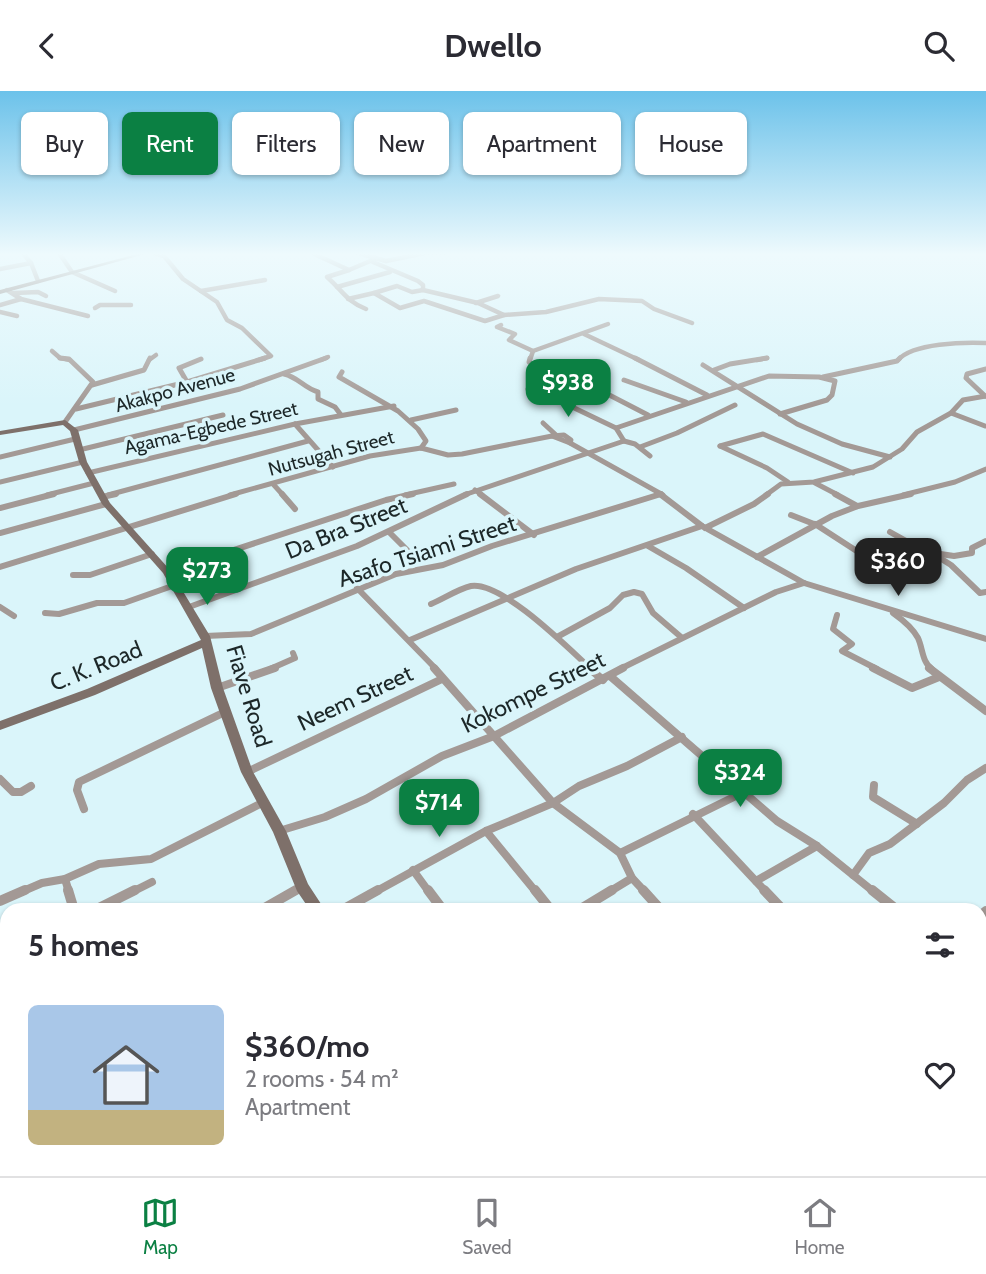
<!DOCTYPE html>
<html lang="en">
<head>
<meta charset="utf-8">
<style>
	:root { --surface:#fff; --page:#f2f2f3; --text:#2b2b33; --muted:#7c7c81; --line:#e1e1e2; --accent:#0b8043 }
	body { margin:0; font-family:Cabin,sans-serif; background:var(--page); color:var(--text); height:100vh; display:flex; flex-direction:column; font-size:26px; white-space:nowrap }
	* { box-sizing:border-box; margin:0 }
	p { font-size:23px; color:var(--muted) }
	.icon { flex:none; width:38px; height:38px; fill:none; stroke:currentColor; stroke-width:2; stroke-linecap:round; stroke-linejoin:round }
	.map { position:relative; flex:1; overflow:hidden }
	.sheet { position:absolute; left:0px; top:812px; width:987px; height:273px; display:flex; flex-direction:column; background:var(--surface); border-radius:21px 21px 0 0; box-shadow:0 2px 5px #0004 }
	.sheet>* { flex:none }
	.banner { position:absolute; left:21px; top:21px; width:945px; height:63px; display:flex; gap:14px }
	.price { position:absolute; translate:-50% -60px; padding:0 16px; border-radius:14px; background:var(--accent); color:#fff; font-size:23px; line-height:46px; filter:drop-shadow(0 2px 4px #0008) }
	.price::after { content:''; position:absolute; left:50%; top:42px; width:21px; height:16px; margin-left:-10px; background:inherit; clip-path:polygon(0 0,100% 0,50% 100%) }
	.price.active { background:#222; color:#fff }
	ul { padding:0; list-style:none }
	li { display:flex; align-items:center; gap:21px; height:175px; padding:0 28px }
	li+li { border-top:2px solid var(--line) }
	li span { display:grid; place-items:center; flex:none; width:196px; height:140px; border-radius:10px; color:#555 }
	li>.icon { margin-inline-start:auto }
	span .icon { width:84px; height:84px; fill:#fffc; stroke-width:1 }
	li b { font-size:30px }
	h2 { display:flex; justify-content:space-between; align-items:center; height:84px; padding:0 28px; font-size:30px }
	.pill { padding:0 24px; border-radius:10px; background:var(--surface); box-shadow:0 2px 5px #0004; font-size:24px; line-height:63px }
	.pill.active { background:var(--accent); color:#fff }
	header { display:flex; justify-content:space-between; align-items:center; height:91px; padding:0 28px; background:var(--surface); font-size:32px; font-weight:700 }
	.dock { display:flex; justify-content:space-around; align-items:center; height:98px; border-top:2px solid var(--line); background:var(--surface); font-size:19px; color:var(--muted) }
	.dock a { display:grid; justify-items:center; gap:4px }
	.dock .active { color:var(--accent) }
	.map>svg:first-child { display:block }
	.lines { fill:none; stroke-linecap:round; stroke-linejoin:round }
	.street-far4 { stroke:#a39995; stroke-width:4.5 }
	.street-far3 { stroke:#a39995; stroke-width:5 }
	.street-far2 { stroke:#a39995; stroke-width:6 }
	.street-far1 { stroke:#a39995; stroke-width:8 }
	.street { stroke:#a39995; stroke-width:10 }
	.secondary { fill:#7e706a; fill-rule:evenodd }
	.labels { text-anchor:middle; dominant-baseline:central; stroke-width:7; stroke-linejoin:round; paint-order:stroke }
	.far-street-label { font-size:19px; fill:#1c2728; stroke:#daf5fa }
	.street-label { font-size:23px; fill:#1c2728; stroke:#daf5fa }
</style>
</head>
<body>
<header><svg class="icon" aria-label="back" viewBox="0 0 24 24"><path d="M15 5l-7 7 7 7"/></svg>Dwello<svg class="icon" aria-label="search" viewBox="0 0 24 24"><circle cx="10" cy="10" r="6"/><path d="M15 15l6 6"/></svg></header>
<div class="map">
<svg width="986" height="1085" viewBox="0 0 986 1085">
	<rect width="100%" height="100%" fill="#daf5fa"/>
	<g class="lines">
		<g class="street-far4">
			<path d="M23 162 31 172 38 190"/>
			<path d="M59 162 72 181 115 200"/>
			<path d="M154 162 164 165 183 188 217 211 227 229 242 237 271 265 259 269"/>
			<path d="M312 162 349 179 327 186C343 200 346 210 366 218"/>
			<path d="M358 162 386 170 425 162"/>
			<path d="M424 162H444"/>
			<path d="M373 171 418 190 423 194V199L478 212 504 224 546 221 599 208 642 210 654 218 692 232"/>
			<path d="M0 178 31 172"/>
			<path d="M349 179 375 168"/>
			<path d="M337 196 390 181"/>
			<path d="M7 199 21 208 88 225"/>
			<path d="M423 199 412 201 397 195 374 202 400 217 424 210 485 230 504 224"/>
			<path d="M201 200 265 189"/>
			<path d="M14 202 38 201 46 205"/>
			<path d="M348 208 374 202"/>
			<path d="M476 212 498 205"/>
			<path d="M0 214 21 208"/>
			<path d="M95 217 100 214H131"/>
			<path d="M0 221 17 225"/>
			<path d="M501 234 497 236 515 243 509 249 533 260 530 269"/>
			<path d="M584 243 639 269"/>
			<path d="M52 260 60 267 70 269"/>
			<path d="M533 260 608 233"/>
			<path d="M149 269 156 264"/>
			<path d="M321 269 328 266"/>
			<path d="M757 269 767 267"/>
			<path d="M898 269C913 252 964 251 986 252"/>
		</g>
		<g class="street-far3">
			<path d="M60 267 69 268 93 291 65 331"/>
			<path d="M530 267 529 271 536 276 590 294 648 324"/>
			<path d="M635 267 707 304"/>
			<path d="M703 274 797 333 842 353 890 366"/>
			<path d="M714 279 730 273 767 267"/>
			<path d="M342 281 339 286 398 320 418 338 426 350 421 357"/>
			<path d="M284 283C298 286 304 297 318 301V308L335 316 341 324"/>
			<path d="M823 286 897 270 900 267"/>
			<path d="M624 289 686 311"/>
			<path d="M187 291 179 277 201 268"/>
			<path d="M92 294 144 279 150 267"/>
			<path d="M528 298 543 302 616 337"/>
			<path d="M985 305 966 287 967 283 986 278"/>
			<path d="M76 318 187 291 265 267"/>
			<path d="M951 322 985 335"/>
			<path d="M411 329 456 319"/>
			<path d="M543 332 556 344"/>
			<path d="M295 333 333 376"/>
			<path d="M74 339 240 298 326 267"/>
			<path d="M552 345 564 344 571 349 570 352"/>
			<path d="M624 350 616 337 769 285 819 286 835 290 832 304 827 309 780 323"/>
			<path d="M720 355 763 343 853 382"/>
			<path d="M720 355 767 377 788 391"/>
			<path d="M640 356 677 342 735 314"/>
			<path d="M79 359 223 324"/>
			<path d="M0 366 75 348"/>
			<path d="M88 382 295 333 394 315"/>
			<path d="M0 391 83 371"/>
			<path d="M815 392 838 404"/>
			<path d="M273 393 283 404"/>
			<path d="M475 399 482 404"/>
			<path d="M47 404 94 392"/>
			<path d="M108 404 308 350"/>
			<path d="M230 404 370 365 421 357 448 364 462 363 552 345 570 352 663 404"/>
			<path d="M405 404 454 393"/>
			<path d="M464 404 624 350 635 353 650 365"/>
			<path d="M656 404 661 403"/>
			<path d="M766 404 781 393 814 391 873 376 902 358 917 341 951 322 963 309 986 305"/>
			<path d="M903 404 955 391 986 378"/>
		</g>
		<g class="street-far2">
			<path d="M282 403 295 418"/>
			<path d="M480 403 534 444"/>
			<path d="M660 403 702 435 804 492 986 548"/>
			<path d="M835 403 857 415"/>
			<path d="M102 406 116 403"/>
			<path d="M0 417 54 403"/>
			<path d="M791 424 814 433"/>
			<path d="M815 433 869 468 886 469 927 461 954 465 972 462V457L986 450"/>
			<path d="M705 437 754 413 768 403"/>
			<path d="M890 441 926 461"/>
			<path d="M0 442 106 413"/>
			<path d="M390 442 407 459"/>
			<path d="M648 455 686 477 744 517"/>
			<path d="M932 462 951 474 980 502 986 501"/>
			<path d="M757 466 832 425 858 415 911 403"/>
			<path d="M0 476 236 403"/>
			<path d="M167 481 386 409 413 403"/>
			<path d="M73 484H90L152 463"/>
			<path d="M357 497 436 578"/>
			<path d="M431 513C443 508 458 498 471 495 502 490 569 558 591 578"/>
			<path d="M0 516 14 525"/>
			<path d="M189 516 357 455 467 403"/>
			<path d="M45 522 59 523 97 512H124L175 494"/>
			<path d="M893 522C903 529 912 536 918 547 923 558 922 571 932 578"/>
			<path d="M837 524 833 538 852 553 842 560 877 578"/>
			<path d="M205 545 251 543 396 483 443 474 492 455 661 403"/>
			<path d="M557 546 610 517 623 504 634 501 642 503 653 522 681 546"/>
			<path d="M410 549 576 478 702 435"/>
			<path d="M270 578 295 567 293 562"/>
			<path d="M620 578 776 501 804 492"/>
		</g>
		<g class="street-far1">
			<path d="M434 577 553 712 620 762 632 787 645 801"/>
			<path d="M589 577 603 589"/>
			<path d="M873 577 912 597 939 586"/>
			<path d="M929 577 986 620"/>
			<path d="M610 585 777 730 817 755 874 801"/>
			<path d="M217 597 275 577"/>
			<path d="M247 681 442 588"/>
			<path d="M0 688 13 701H21L31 695"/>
			<path d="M874 694 873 706 917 733"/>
			<path d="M84 718 77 699 79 691 225 621"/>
			<path d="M693 723 766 801"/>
			<path d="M279 740 325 726 366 708 442 665 494 645 623 577"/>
			<path d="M486 740 536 801"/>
			<path d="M620 762 744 701"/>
			<path d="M413 779 429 801"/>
			<path d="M853 784 869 762 890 753 944 712 967 689 986 677"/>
			<path d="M65 788 69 801"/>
			<path d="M756 790 817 755"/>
			<path d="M21 801 42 792 65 788 99 773 151 768 262 712"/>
			<path d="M132 801 152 791"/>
			<path d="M293 801 302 796"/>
			<path d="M375 801 486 740 553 712 579 695 627 675 682 646"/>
			<path d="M609 801 632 787"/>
		</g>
		<g class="street">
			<path d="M68 799 74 819"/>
			<path d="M428 799 443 819"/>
			<path d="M535 799 551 819"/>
			<path d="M643 799 661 819"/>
			<path d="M764 799 783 819"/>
			<path d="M872 799 897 819"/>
			<path d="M0 810 25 799"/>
			<path d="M95 819 135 799"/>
			<path d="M261 819 296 799"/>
			<path d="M342 819 378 799"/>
			<path d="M579 819 612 799"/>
			<path d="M980 825 986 820"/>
			<path d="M980 936 986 938"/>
			<path d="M0 973 7 968"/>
			<path d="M62 1085 72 1078"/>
			<path d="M288 1085 297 1078"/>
			<path d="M756 1085 764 1078"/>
		</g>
		<g class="secondary">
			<path d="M141 162H149L0 203V199Z"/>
			<path d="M65 329 78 339 87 371 110 412 170 479 210 545 223 597 253 681 286 740 308 793 325 819H310L297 800 273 741 241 681 211 597 202 557 95 604 0 639V630L87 598 201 549 163 482 102 413 79 371 70 340 63 334 0 344V340Z"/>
			<path d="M554 1078H577L580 1085H557Z"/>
		</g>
	</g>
	<linearGradient id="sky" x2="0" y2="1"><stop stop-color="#6cc2ea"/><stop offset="0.52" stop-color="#eefafd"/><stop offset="1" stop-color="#eefafd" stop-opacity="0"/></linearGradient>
	<rect width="986" height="314" fill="url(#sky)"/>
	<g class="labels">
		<g class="far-street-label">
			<text transform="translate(175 299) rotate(-15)">Akakpo Avenue</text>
			<text transform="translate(211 337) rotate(-13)">Agama-Egbede Street</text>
			<text transform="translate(331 362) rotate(-15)">Nutsugah Street</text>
		</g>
		<g class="street-label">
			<text transform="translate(346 437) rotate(-22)">Da Bra Street</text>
			<text transform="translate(427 460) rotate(-18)">Asafo Tsiami Street</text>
			<text transform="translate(96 575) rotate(-22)">C. K. Road</text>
			<text transform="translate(533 601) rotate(-26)">Kokompe Street</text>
			<text transform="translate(249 605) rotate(73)">Fiave Road</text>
			<text transform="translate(355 607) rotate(-25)">Neem Street</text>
		</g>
	</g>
</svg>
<b class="price" style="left:568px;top:328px">$938</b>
<b class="price active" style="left:898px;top:507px">$360</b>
<b class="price" style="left:207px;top:516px">$273</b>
<b class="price" style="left:740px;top:718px">$324</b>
<b class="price" style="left:439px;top:748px">$714</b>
<div class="banner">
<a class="pill">Buy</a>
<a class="pill active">Rent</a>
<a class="pill">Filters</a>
<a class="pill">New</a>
<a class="pill">Apartment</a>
<a class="pill">House</a>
</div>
<section class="sheet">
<h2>5 homes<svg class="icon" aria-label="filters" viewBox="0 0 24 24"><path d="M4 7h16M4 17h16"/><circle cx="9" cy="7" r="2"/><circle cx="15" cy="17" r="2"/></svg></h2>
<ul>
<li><span style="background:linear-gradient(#a9c7e8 75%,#c2b280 0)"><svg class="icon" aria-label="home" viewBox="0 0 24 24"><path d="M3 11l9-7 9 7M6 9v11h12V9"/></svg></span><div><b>$360/mo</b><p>2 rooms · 54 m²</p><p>Apartment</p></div><svg class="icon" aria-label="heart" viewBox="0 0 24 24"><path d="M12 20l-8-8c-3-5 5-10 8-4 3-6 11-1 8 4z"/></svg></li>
</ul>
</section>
</div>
<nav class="dock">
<a class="active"><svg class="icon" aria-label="map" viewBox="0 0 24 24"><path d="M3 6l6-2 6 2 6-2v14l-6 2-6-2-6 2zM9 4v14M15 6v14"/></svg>Map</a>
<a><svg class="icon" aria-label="saved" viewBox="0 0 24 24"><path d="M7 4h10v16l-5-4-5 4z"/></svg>Saved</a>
<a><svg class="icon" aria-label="home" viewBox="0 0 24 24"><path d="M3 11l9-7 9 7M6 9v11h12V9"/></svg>Home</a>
</nav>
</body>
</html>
